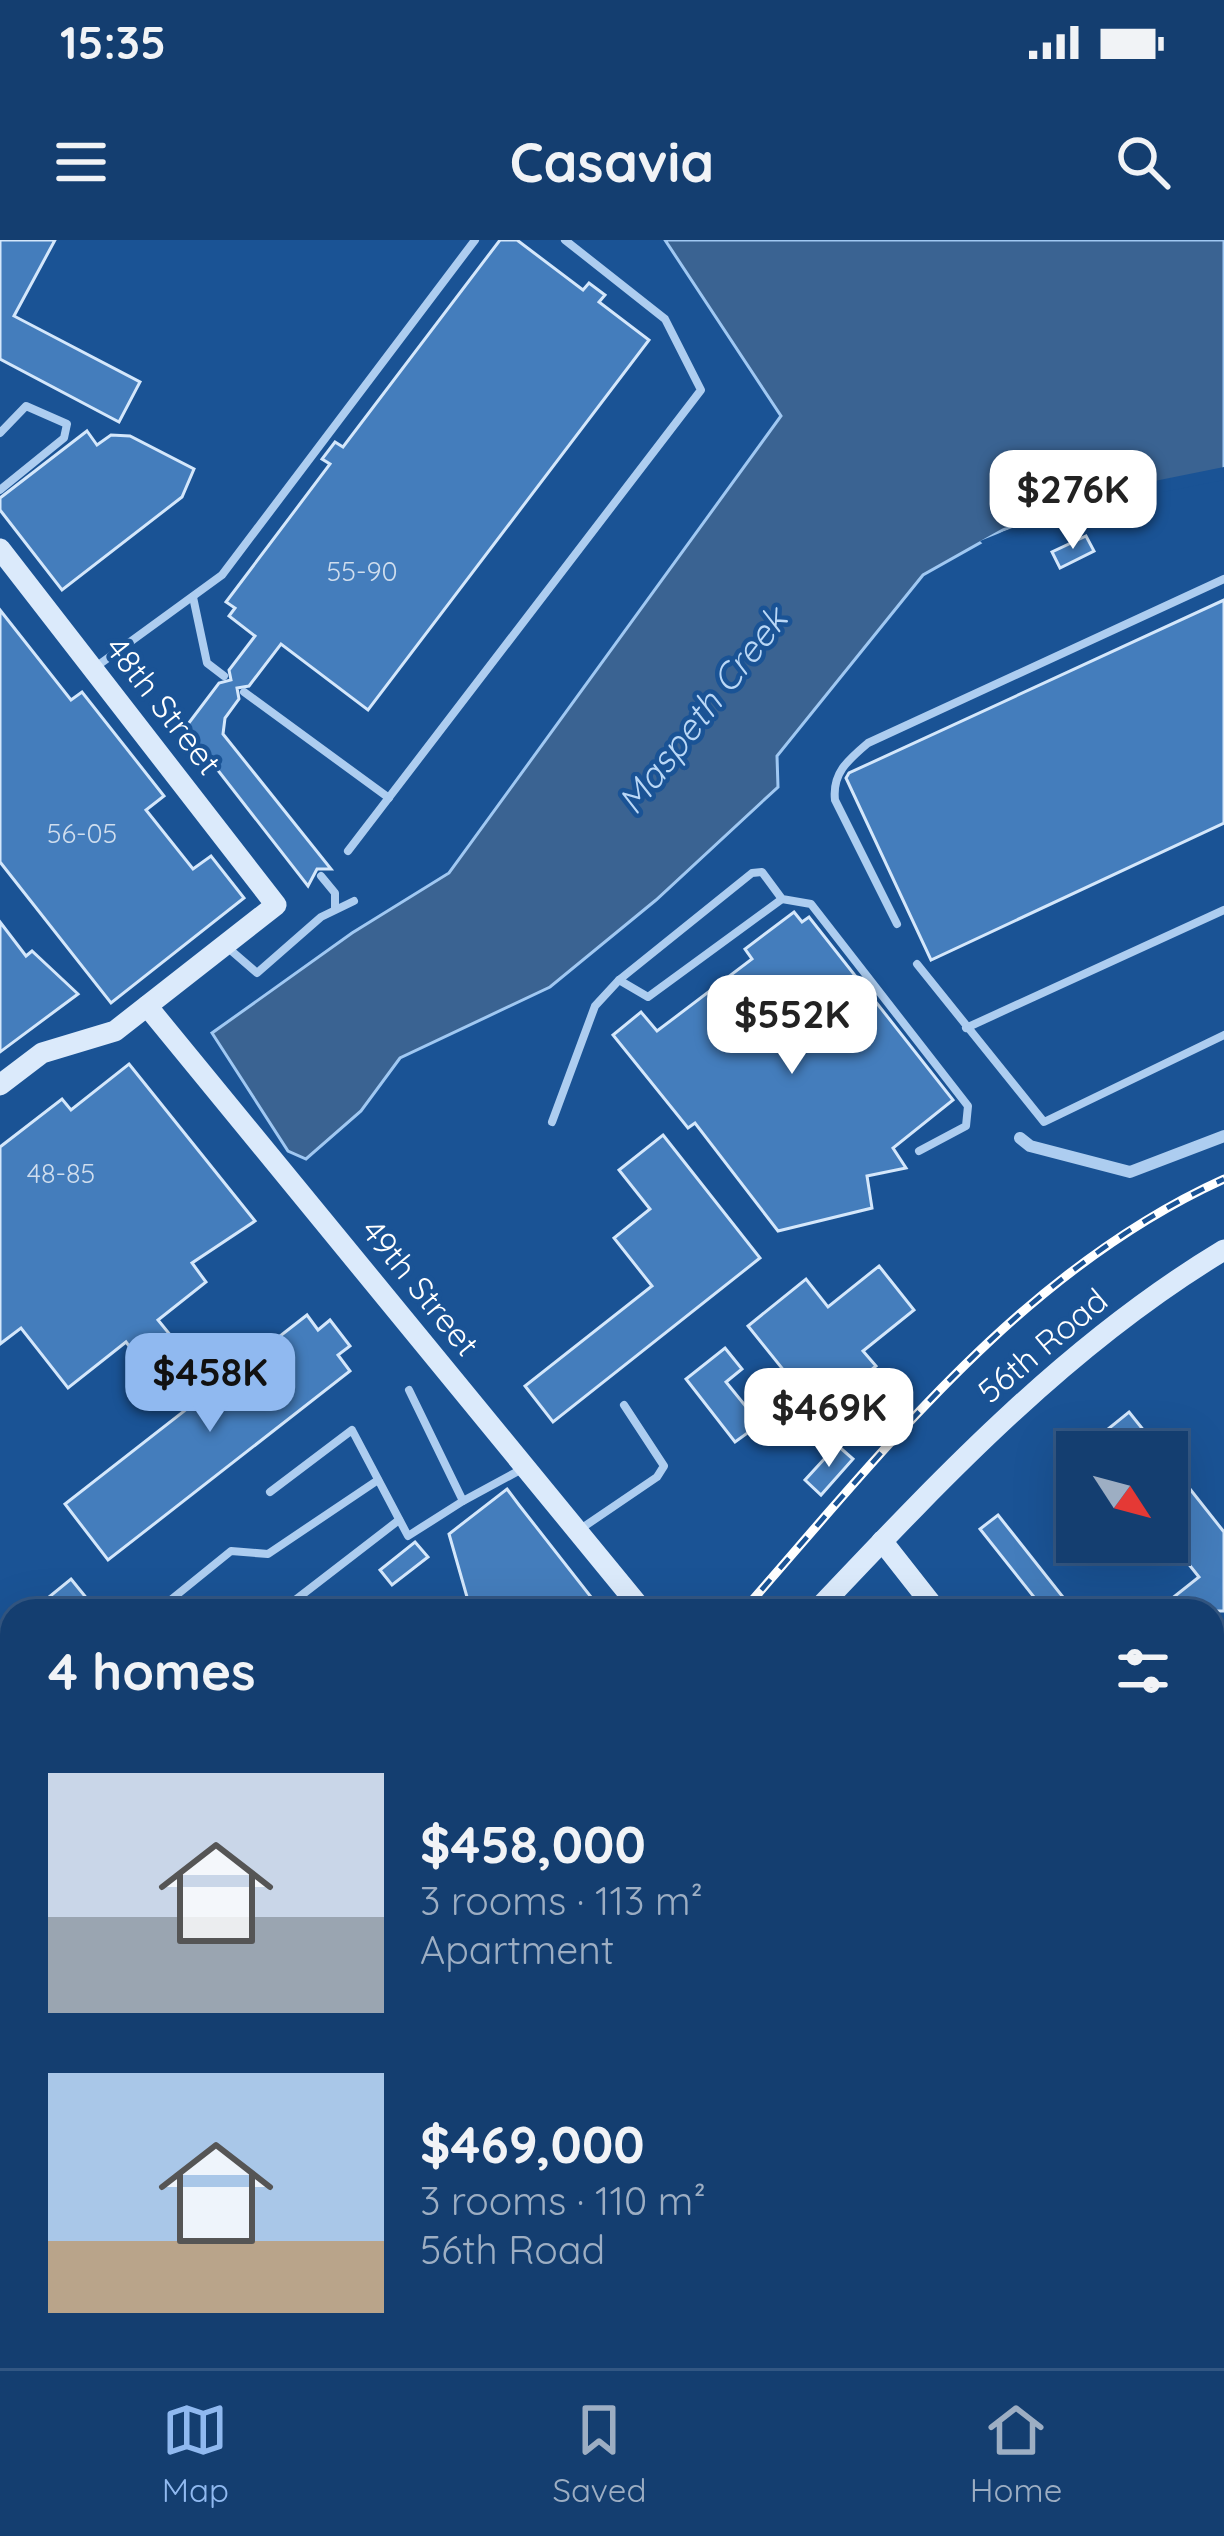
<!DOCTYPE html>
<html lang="en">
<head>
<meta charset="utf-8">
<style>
	:root { --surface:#143e70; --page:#214978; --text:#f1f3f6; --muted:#9daec3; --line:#335783; --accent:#90b9f0 }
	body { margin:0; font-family:Quicksand,sans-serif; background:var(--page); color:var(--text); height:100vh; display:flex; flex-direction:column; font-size:45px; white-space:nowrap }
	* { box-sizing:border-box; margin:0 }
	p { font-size:39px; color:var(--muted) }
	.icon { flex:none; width:66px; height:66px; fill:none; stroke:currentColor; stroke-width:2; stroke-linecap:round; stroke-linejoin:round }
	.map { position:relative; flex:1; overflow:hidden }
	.drawer { position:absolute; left:0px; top:1359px; width:1224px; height:771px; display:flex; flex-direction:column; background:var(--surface); border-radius:36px 36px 0 0; box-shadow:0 12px 48px #0002,0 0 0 3px var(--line) }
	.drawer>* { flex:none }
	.needle { width:78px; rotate:126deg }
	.tools { position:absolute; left:1056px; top:1191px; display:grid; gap:24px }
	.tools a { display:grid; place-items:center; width:132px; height:132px; border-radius:0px; background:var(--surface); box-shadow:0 12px 48px #0002,0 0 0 3px var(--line); font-size:60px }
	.price { position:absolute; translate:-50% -102px; padding:0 27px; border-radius:24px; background:#fff; color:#222; font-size:39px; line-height:78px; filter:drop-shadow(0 3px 6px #0008) }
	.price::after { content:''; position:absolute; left:50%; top:72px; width:36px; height:27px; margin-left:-18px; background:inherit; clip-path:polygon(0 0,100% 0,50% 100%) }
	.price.selected { background:var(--accent); color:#111 }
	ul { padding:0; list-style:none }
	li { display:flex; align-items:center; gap:36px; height:300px; padding:0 48px }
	li span { display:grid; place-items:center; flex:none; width:336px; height:240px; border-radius:0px; color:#555 }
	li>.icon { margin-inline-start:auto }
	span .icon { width:144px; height:144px; fill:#fffc; stroke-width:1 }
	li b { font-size:51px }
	h2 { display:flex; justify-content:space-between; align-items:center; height:144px; padding:0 48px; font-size:51px }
	.status { display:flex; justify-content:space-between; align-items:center; height:84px; padding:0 60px; background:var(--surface); direction:ltr }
	.status svg { height:33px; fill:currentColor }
	header { display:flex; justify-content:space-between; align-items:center; height:156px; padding:0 48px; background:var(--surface); font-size:54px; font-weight:700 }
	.menu { display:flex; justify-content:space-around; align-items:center; height:168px; border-top:3px solid var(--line); background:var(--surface); font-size:33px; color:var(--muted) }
	.menu a { display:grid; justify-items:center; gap:6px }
	.menu .selected { color:var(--accent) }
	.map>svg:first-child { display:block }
	.water { fill:#3a6392; stroke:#a0c8f2; stroke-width:3 }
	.pier { fill:#1a5395 }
	.building { fill:#447dbc; stroke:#d4e7fb; stroke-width:3 }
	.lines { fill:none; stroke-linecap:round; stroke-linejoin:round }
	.lane { stroke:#adcdf0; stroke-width:8 }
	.street { stroke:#adcdf0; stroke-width:12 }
	.secondary { stroke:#dbeafb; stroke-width:21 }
	.rail-casing { stroke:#fff; stroke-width:9 }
	.rail { stroke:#1a5395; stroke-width:4.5; stroke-dasharray:14; stroke-linecap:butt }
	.labels { text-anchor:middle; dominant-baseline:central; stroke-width:9; stroke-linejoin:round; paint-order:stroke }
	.number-label { font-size:27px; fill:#d0deee }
	.street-label { font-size:33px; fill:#fff; stroke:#1a5395 }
	.water-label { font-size:36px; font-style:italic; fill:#b9d7f6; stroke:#1a5395 }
</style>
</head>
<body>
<div class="status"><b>15:35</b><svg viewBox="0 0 49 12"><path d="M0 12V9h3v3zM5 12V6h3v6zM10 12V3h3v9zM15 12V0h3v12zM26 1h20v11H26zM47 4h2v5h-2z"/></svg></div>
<header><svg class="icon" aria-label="menu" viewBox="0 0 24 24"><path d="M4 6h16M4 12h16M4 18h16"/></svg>Casavia<svg class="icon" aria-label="search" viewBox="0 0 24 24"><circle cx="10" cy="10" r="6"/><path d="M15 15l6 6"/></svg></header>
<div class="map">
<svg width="1224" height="2128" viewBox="0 0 1224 2128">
	<rect width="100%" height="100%" fill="#1a5395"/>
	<path class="water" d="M665 0H1224V235L1095 259 1003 290 923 335 777 516 778 547 656 660 550 747 400 818 361 871 306 919 288 911 212 793 352 693 449 633 781 176Z"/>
	<path class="pier" d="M1224 227V240L1097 265 986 307 980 301 1105 251Z"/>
	<g class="building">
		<path d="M0 0H55L14 76 140 142 119 182 0 119Z"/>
		<path d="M500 0H517L583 50 589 43 605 55 599 62 649 100 368 470 281 404 249 446 237 448 239 459 225 478 223 494 331 629H317L308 646 185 488 219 443 231 440 229 430 255 396 229 376 235 368 226 362 330 224 322 219 335 202 343 207Z"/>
		<path d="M87 191 97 205 111 195 130 196 194 229 182 257 62 350 0 270V258Z"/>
		<path d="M1086 296 1094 311 1060 328 1052 312Z"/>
		<path d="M1224 360V583L931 720 846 538 849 533Z"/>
		<path d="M0 370 71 460 82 452 164 556 146 570 193 629 211 616 244 658 111 763 0 622Z"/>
		<path d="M794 672 802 682 809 677 953 860 893 908 906 928 867 936 872 968 778 991 695 883 688 888 613 795 641 772 657 791 752 719 745 709Z"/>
		<path d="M0 682 26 716 32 711 78 754 0 812Z"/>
		<path d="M129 824 255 981 192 1023 206 1042 158 1080 180 1107 148 1131 126 1102 68 1148 21 1088 0 1104V907L62 859 71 870Z"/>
		<path d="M663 895 760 1018 553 1182 525 1146 652 1046 614 998 650 969 619 930Z"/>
		<path d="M879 1026 914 1070 863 1111 876 1126 818 1173 748 1086 806 1039 828 1067Z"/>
		<path d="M307 1075 318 1090 330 1080 350 1106 338 1115 350 1131 108 1320 65 1264Z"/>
		<path d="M725 1108 742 1129 726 1142 760 1184 735 1202 686 1139Z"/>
		<path d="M1129 1172 1161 1212H1100L1092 1202Z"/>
		<path d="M837 1205 853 1219 821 1255 805 1240Z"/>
		<path d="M1167 1220 1224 1292V1371H1156L1199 1337 1167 1297Z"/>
		<path d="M507 1249 519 1265 602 1371H471L449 1294Z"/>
		<path d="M998 1275 1074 1371H1045L980 1289Z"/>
		<path d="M415 1302 428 1317 392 1345 380 1330Z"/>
		<path d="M71 1339 97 1371H60L49 1357Z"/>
	</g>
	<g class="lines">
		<g class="lane">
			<path d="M0 193 26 166 67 184 64 198 0 250"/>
			<path d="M193 357 207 423 224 436"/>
			<path d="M97 426 222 335 475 0"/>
			<path d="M244 452 389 558"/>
			<path d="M348 611 701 150 665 79 565 0"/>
			<path d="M321 636 335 653V669"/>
			<path d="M897 684 835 560C832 533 848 520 868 503L1224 339"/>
			<path d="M227 707 257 733 321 677 354 661"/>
			<path d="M917 724 1044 882 1224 795"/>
			<path d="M619 740 648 757 782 659"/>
			<path d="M966 788 1224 670"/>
			<path d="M552 882 595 766 619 740 752 633 762 632 782 659 811 664 968 866 966 886 919 911"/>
			<path d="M409 1150 463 1261 524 1228"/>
			<path d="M270 1252 352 1190 408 1296 463 1261"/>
			<path d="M579 1290 657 1237 664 1226 624 1165"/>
			<path d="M157 1371 231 1311 268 1314 378 1240"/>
			<path d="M281 1371 399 1280"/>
			<path d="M212 2128 224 2118"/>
		</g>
		<g class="street">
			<path d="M1020 898 1030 906 1130 932 1224 896"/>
			<path d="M0 1527 12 1542"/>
			<path d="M1087 2118 1098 2128"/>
		</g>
		<g class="secondary">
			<path d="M0 309 276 665 115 791 42 813 0 845"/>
			<path d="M147 766 643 1371"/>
			<path d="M882 1301 937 1371"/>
			<path d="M816 1371C941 1239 1066 1105 1224 1010"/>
			<path d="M1212 1722 1224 1737"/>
			<path d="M0 1901 12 1899"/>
			<path d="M1212 2006 1224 1996"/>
			<path d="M1059 2128 1070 2118"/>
		</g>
		<g class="rail-casing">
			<g id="rail">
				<path d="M743 1371C885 1209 1023 1030 1224 939"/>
				<path d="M0 1838 12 1835"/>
			</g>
		</g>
		<use href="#rail" class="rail"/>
	</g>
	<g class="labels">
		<g class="number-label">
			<text x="362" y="331">55-90</text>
			<text x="82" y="593">56-05</text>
			<text x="61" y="933">48-85</text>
		</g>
		<g class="street-label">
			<text transform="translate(164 465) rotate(52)">48th Street</text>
			<text transform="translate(421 1047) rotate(51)">49th Street</text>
			<text transform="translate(1042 1105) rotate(-40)">56th Road</text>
		</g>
		<g class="water-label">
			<text transform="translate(702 470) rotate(-52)">Maspeth Creek</text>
		</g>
	</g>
</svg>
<div class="tools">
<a><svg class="needle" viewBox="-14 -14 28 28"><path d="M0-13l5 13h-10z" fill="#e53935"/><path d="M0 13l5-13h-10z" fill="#9daec3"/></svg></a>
</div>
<b class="price" style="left:1073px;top:312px">$276K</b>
<b class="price" style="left:792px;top:837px">$552K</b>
<b class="price selected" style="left:210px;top:1195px">$458K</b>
<b class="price" style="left:829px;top:1230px">$469K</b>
<section class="drawer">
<h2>4 homes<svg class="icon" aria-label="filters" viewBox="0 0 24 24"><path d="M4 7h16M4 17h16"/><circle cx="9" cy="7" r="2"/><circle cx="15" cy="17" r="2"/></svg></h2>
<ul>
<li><span style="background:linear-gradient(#c9d6e8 60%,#9aa5b1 0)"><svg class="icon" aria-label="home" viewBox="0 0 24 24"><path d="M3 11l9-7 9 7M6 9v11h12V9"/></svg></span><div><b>$458,000</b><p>3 rooms · 113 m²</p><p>Apartment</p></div></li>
<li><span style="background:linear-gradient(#a9c7e8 70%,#b9a48a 0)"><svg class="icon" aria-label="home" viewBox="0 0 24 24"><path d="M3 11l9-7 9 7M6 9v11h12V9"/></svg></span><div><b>$469,000</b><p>3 rooms · 110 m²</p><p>56th Road</p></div></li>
</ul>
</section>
</div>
<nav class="menu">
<a class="selected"><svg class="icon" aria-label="map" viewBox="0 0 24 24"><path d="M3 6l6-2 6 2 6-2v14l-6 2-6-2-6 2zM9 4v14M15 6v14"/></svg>Map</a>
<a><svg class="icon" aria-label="saved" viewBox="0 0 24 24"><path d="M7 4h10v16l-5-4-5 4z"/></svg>Saved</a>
<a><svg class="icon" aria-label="home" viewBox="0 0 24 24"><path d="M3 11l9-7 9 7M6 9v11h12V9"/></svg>Home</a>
</nav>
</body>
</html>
